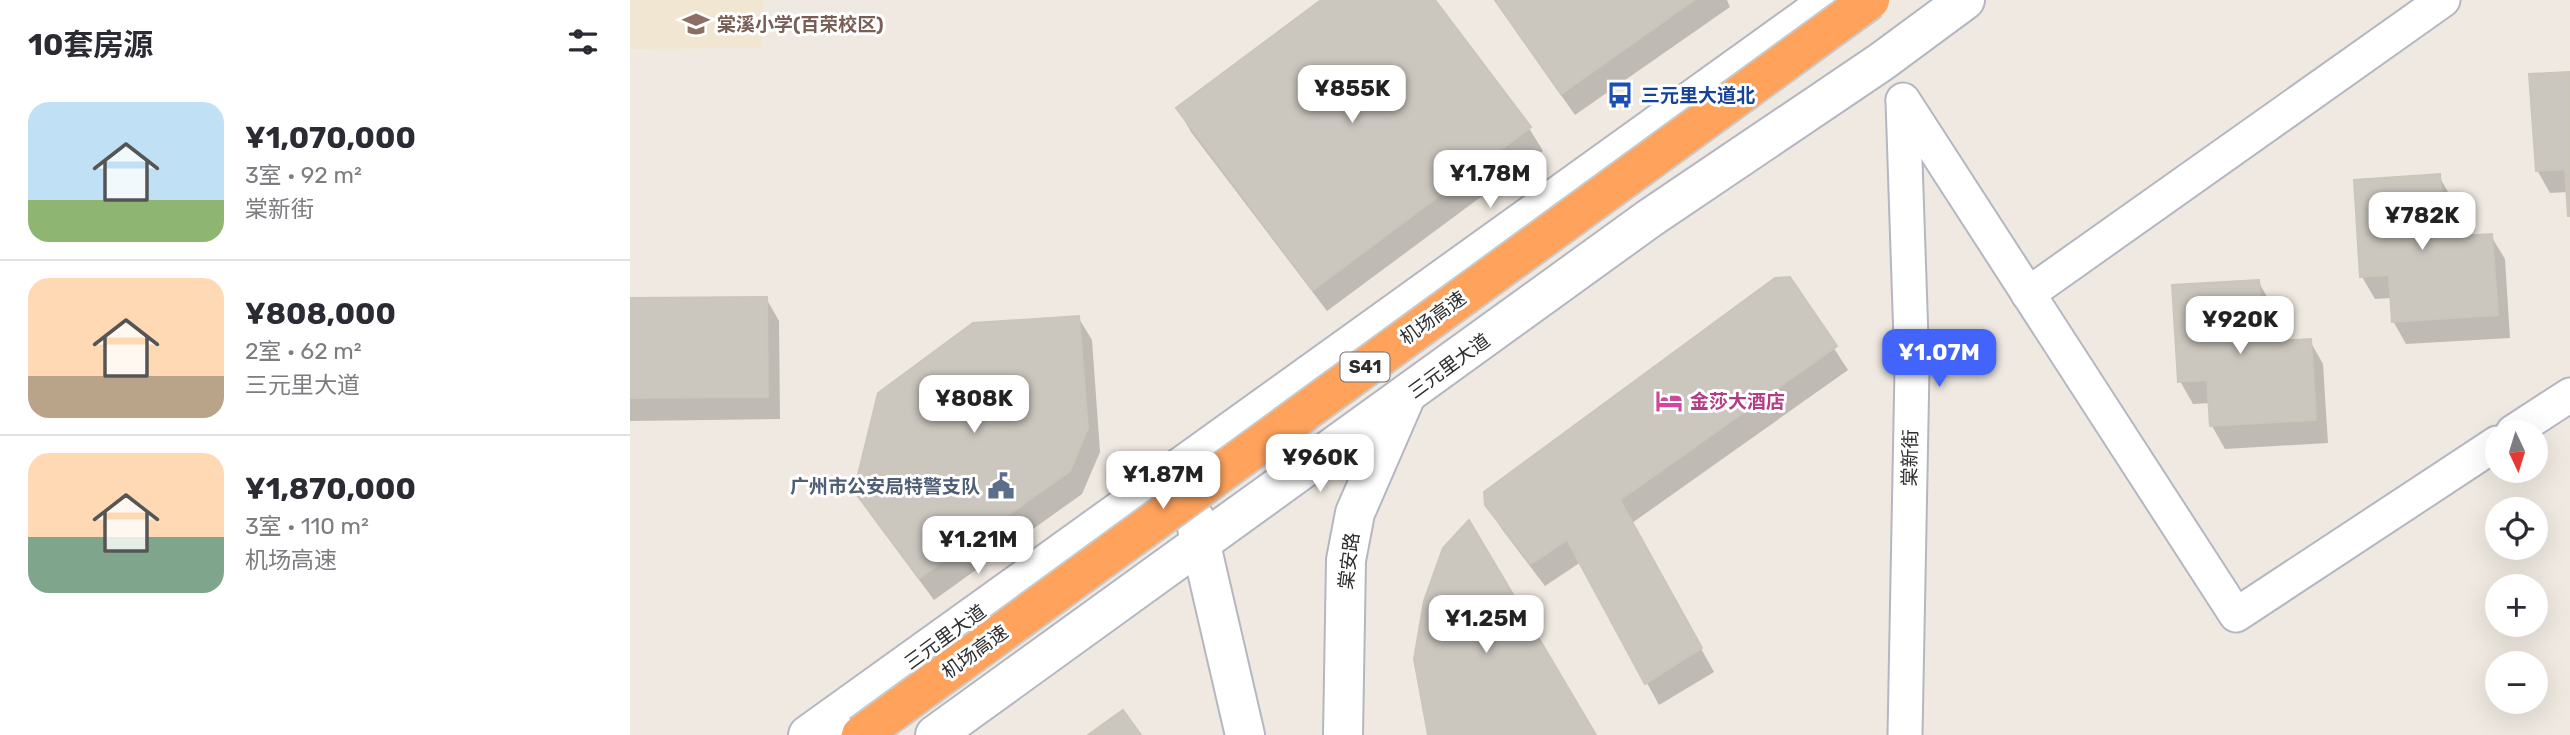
<!DOCTYPE html>
<html lang="zh">
<head>
<meta charset="utf-8">
<style>
	:root { --surface:#fff; --page:#f7f7f7; --text:#2b2b33; --muted:#7c7c81; --line:#e1e1e2; --accent:#4264fb }
	body { margin:0; font-family:Rubik,"Noto Sans SC",sans-serif; background:var(--page); color:var(--text); height:100vh; display:flex; flex-direction:column; font-size:26px; white-space:nowrap }
	* { box-sizing:border-box; margin:0 }
	p { font-size:23px; color:var(--muted) }
	.icon { flex:none; width:38px; height:38px; fill:none; stroke:currentColor; stroke-width:2; stroke-linecap:round; stroke-linejoin:round }
	.map { position:relative; flex:1; overflow:hidden }
	.drawer { display:flex; flex-direction:column; background:var(--surface); width:630px }
	.drawer>* { flex:none }
	.needle { width:46px; rotate:176deg }
	.controls { position:absolute; left:1855px; top:420px; display:grid; gap:14px }
	.controls a { display:grid; place-items:center; width:63px; height:63px; border-radius:50%; background:var(--surface); box-shadow:0 7px 28px #0002; font-size:35px }
	.price { position:absolute; translate:-50% -60px; padding:0 16px; border-radius:14px; background:#fff; color:#222; font-size:23px; line-height:46px; filter:drop-shadow(0 2px 4px #0008) }
	.price::after { content:''; position:absolute; left:50%; top:42px; width:21px; height:16px; margin-left:-10px; background:inherit; clip-path:polygon(0 0,100% 0,50% 100%) }
	.price.on { background:var(--accent); color:#fff }
	ul { padding:0; list-style:none }
	li { display:flex; align-items:center; gap:21px; height:175px; padding:0 28px }
	li+li { border-top:2px solid var(--line) }
	li span { display:grid; place-items:center; flex:none; width:196px; height:140px; border-radius:21px; color:#555 }
	li>.icon { margin-inline-start:auto }
	span .icon { width:84px; height:84px; fill:#fffc; stroke-width:1 }
	li b { font-size:30px }
	h2 { display:flex; justify-content:space-between; align-items:center; height:84px; padding:0 28px; font-size:30px }
	main { display:flex; flex:1; min-height:0 }
	.map>svg:first-child { display:block }
	.education { fill:#f0e6d1 }
	.shadow { fill:#0003 }
	.building { fill:#cbc7bf; stroke:#cbc5ba; stroke-width:2 }
	.lines { fill:none; stroke-linecap:round; stroke-linejoin:round }
	.street-casing { stroke:#b4b7c1; stroke-width:37 }
	.secondary-casing { stroke:#b4b7c1; stroke-width:42 }
	.street { stroke:#fff; stroke-width:33 }
	.secondary { stroke:#fff; stroke-width:38 }
	.highway-bridge-casing { stroke:#c9c9c9; stroke-width:42; stroke-linecap:butt }
	.highway-bridge { stroke:#ffa35c; stroke-width:38 }
	.labels { text-anchor:middle; dominant-baseline:central; stroke-width:6; stroke-linejoin:round; paint-order:stroke }
	.shield { fill:#fff; stroke:#6d6d6d; stroke-width:2 }
	.shield-label { font-size:18px; font-weight:bold; fill:#2e2e2e }
	.education-label { font-size:19px; font-weight:bold; fill:#785e54; stroke:#fff; text-anchor:start }
	.transit-label { font-size:19px; font-weight:bold; fill:#164399; stroke:#fff; text-anchor:start }
	.street-label { font-size:19px; fill:#2e2e2e; stroke:#fff }
	.hotel-label { font-size:19px; font-weight:bold; fill:#b23c85; stroke:#fff; text-anchor:start }
	.service-label { font-size:19px; font-weight:bold; fill:#4e5e75; stroke:#fff; text-anchor:end }
</style>
</head>
<body>
<main>
<section class="drawer">
<h2>10套房源<svg class="icon" aria-label="filters" viewBox="0 0 24 24"><path d="M4 7h16M4 17h16"/><circle cx="9" cy="7" r="2"/><circle cx="15" cy="17" r="2"/></svg></h2>
<ul>
<li><span style="background:linear-gradient(#bfe0f5 70%,#8fb573 0)"><svg class="icon" aria-label="home" viewBox="0 0 24 24"><path d="M3 11l9-7 9 7M6 9v11h12V9"/></svg></span><div><b>¥1,070,000</b><p>3室 · 92 m²</p><p>棠新街</p></div></li>
<li><span style="background:linear-gradient(#ffd9b3 70%,#b9a48a 0)"><svg class="icon" aria-label="home" viewBox="0 0 24 24"><path d="M3 11l9-7 9 7M6 9v11h12V9"/></svg></span><div><b>¥808,000</b><p>2室 · 62 m²</p><p>三元里大道</p></div></li>
<li><span style="background:linear-gradient(#ffd9b3 60%,#7fa58c 0)"><svg class="icon" aria-label="home" viewBox="0 0 24 24"><path d="M3 11l9-7 9 7M6 9v11h12V9"/></svg></span><div><b>¥1,870,000</b><p>3室 · 110 m²</p><p>机场高速</p></div></li>
</ul>
</section>
<div class="map">
<svg width="1940" height="735" viewBox="0 0 1940 735">
	<rect width="100%" height="100%" fill="#efe9e1"/>
	<path class="education" d="M0 0H133L131 48 0 49Z"/>
	<g class="shadow">
		<path d="M694 0H803L899 128 913 151 697 311 561 132 548 109Z"/>
		<path d="M864 0H1097L1100 7 945 115Z"/>
		<path d="M1940 73V217L1938 192 1920 193 1907 170Z"/>
		<path d="M1809 176 1822 199 1825 238 1861 236 1875 259 1880 338 1776 344 1763 321 1762 298 1745 299 1732 277Z"/>
		<path d="M1159 279 1218 370 1002 523 1084 672 1029 705 951 562 915 586 871 528 857 504Z"/>
		<path d="M1628 281 1641 304 1643 343 1680 341 1693 364 1698 443 1595 449 1582 426 1581 403 1563 404 1550 381Z"/>
		<path d="M136 298 149 321 150 419 0 421V300Z"/>
		<path d="M448 317 462 340 470 452 452 494 304 600 240 514 226 491Z"/>
	</g>
	<g class="building">
		<path d="M691 0H805L901 127 683 290 546 108Z"/>
		<path d="M865 0H1064L931 94Z"/>
		<path d="M1940 72V216H1938L1935 169 1906 171 1899 74Z"/>
		<path d="M1810 174 1814 237 1862 234 1868 315 1762 322 1759 275 1730 277 1724 180Z"/>
		<path d="M1160 277 1207 346 990 500 1072 648 1015 684 937 540 901 564 855 505 854 492 1145 278Z"/>
		<path d="M1629 280 1633 342 1681 339 1686 420 1580 426 1577 380 1548 382 1542 285Z"/>
		<path d="M137 297 138 397 0 398V298Z"/>
		<path d="M449 316 458 428 440 471 289 578 224 491 248 393 343 323Z"/>
		<path d="M839 520 966 735H798L784 659 794 601 813 548Z"/>
		<path d="M493 710 511 735H458Z"/>
	</g>
	<g class="lines">
		<g class="street-casing">
			<g id="street">
				<path d="M1273 100 1606 615 1867 443"/>
				<path d="M1273 101 1282 369 1275 735"/>
				<path d="M1398 294 1813 0"/>
				<path d="M1883 432 1940 395"/>
			</g>
		</g>
		<g class="secondary-casing">
			<g id="secondary">
				<path d="M565 519 615 735"/>
				<path d="M178 735 1201 0"/>
				<path d="M305 735 1020 218 1251 62 1335 0"/>
				<path d="M713 735 716 560 725 513 775 398"/>
			</g>
		</g>
		<use href="#street" class="street"/>
		<use href="#secondary" class="secondary"/>
		<g class="highway-bridge-casing">
			<path id="highway-bridge" d="M231 735 1240 0"/>
		</g>
		<use href="#highway-bridge" class="highway-bridge"/>
	</g>
	<defs>
		<g id="school-bare" transform="scale(2.1)"><path d="M0-5L7-2L0 1L-7-2ZM-4 1L0 2.5L4 1V4Q0 6-4 4Z" fill="#8d6e63" stroke="#fff" stroke-width="2.5" paint-order="stroke"/></g>
		<g id="bus-bare" transform="scale(2.1)"><path d="M-5-6H5V4H4V6H2V4H-2V6H-4V4H-5ZM-3.5-4V0h7V-4ZM-3.5 1.2v1.5H-2V1.2ZM2 1.2v1.5H3.5V1.2Z" fill="#1a4fb4" stroke="#fff" stroke-width="2.5" paint-order="stroke"/></g>
		<g id="hotel-bare" transform="scale(2.1)"><path d="M-6-4.5h1.5V1H6V5H4.5V3h-9V5H-6ZM-4 0a1.8 1.8 0 1 1 3.6 0ZM.5 0V-2.5h3Q6-2.5 6 0Z" fill="#d1479c" stroke="#fff" stroke-width="2.5" paint-order="stroke"/></g>
		<g id="civic-bare" transform="scale(2.1)"><path d="M-.6-6.5H3V-4.5H.6V-3L4-1V1h2V6H-6V1h2V-1L-.6-3ZM-1.2 2.5V6h2.4V2.5Z" fill="#5c6f8a" stroke="#fff" stroke-width="2.5" paint-order="stroke"/></g>
	</defs>
	<g fill-rule="evenodd">
		<use href="#school-bare" x="66" y="24"/>
		<use href="#bus-bare" x="990" y="95"/>
		<use href="#hotel-bare" x="1039" y="401"/>
		<use href="#civic-bare" x="371" y="486"/>
	</g>
	<g class="labels">
		<rect class="shield" x="710.5" y="352.5" width="49" height="29" rx="5"/>
		<g class="shield-label">
			<text x="735" y="367">S41</text>
		</g>
		<g class="education-label">
			<text x="87" y="24">棠溪小学(百荣校区)</text>
		</g>
		<g class="transit-label">
			<text x="1011" y="95">三元里大道北</text>
		</g>
		<g class="street-label">
			<text transform="translate(803 318) rotate(-36)">机场高速</text>
			<text transform="translate(819 366) rotate(-36)">三元里大道</text>
			<text transform="translate(1280 458) rotate(-89)">棠新街</text>
			<text transform="translate(719 561) rotate(-83)">棠安路</text>
			<text transform="translate(315 637) rotate(-36)">三元里大道</text>
			<text transform="translate(345 652) rotate(-36)">机场高速</text>
		</g>
		<g class="hotel-label">
			<text x="1060" y="401">金莎大酒店</text>
		</g>
		<g class="service-label">
			<text x="350" y="486">广州市公安局特警支队</text>
		</g>
	</g>
</svg>
<div class="controls">
<a><svg class="needle" viewBox="-14 -14 28 28"><path d="M0-13l5 13h-10z" fill="#e53935"/><path d="M0 13l5-13h-10z" fill="#7c7c81"/></svg></a>
<a><svg class="icon" aria-label="locate" viewBox="0 0 24 24"><circle cx="12" cy="12" r="6"/><path d="M12 2v4M12 18v4M2 12h4M18 12h4"/></svg></a>
<a>+</a>
<a>−</a>
</div>
<b class="price" style="left:722px;top:125px">¥855K</b>
<b class="price" style="left:860px;top:210px">¥1.78M</b>
<b class="price" style="left:1792px;top:252px">¥782K</b>
<b class="price" style="left:1610px;top:356px">¥920K</b>
<b class="price on" style="left:1309px;top:389px">¥1.07M</b>
<b class="price" style="left:344px;top:435px">¥808K</b>
<b class="price" style="left:690px;top:494px">¥960K</b>
<b class="price" style="left:533px;top:511px">¥1.87M</b>
<b class="price" style="left:348px;top:576px">¥1.21M</b>
<b class="price" style="left:856px;top:655px">¥1.25M</b>
</div>
</main>
</body>
</html>
